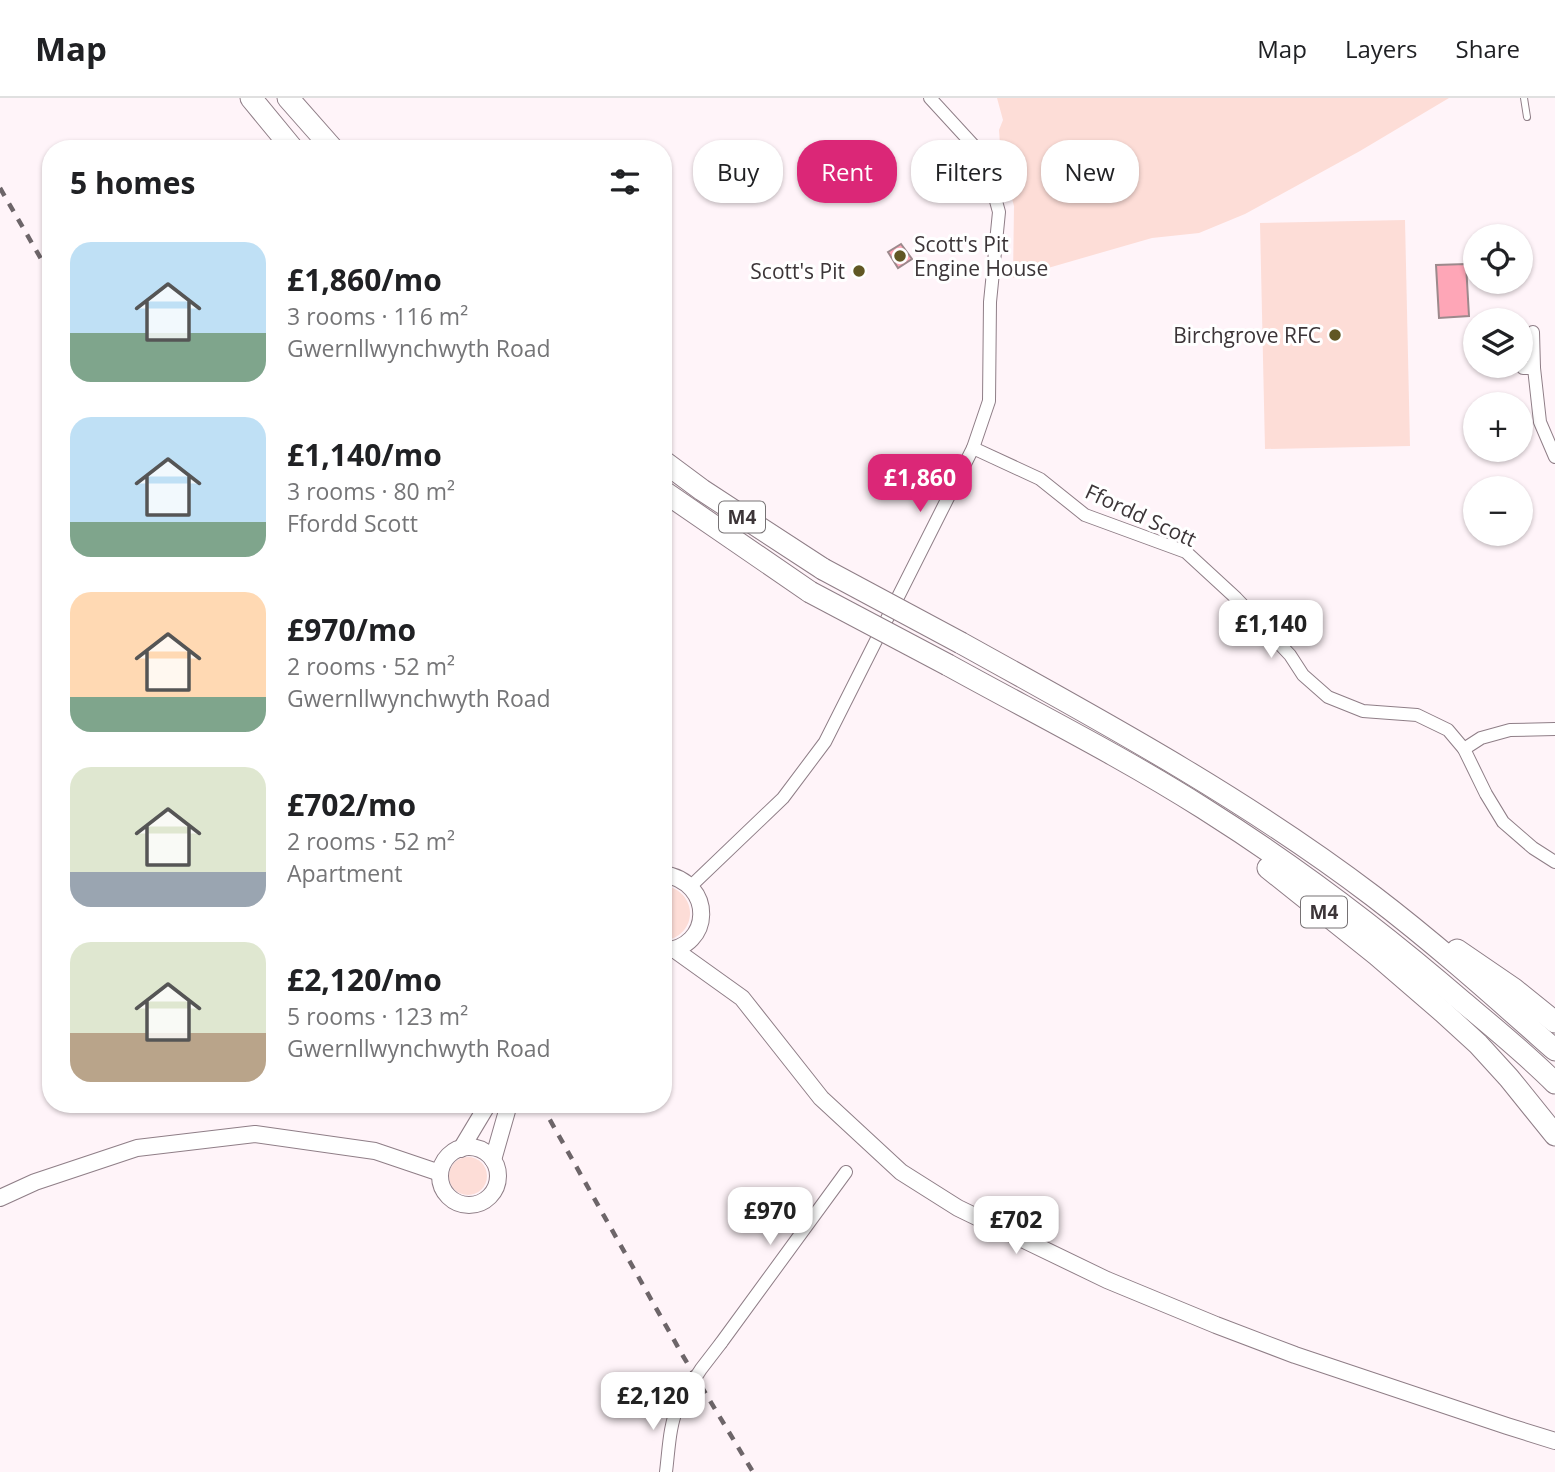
<!DOCTYPE html>
<html lang="en">
<head>
<meta charset="utf-8">
<style>
	:root { --surface:#fff; --page:#f6f6f6; --text:#202124; --muted:#757577; --line:#e0e0e0; --accent:#db2777 }
	body { margin:0; font-family:"Open Sans",sans-serif; background:var(--page); color:var(--text); height:100vh; display:flex; flex-direction:column; font-size:26px; white-space:nowrap }
	* { box-sizing:border-box; margin:0 }
	p { font-size:23px; color:var(--muted) }
	.icon { flex:none; width:38px; height:38px; fill:none; stroke:currentColor; stroke-width:2; stroke-linecap:round; stroke-linejoin:round }
	.map { position:relative; flex:1; overflow:hidden }
	.drawer { position:absolute; left:42px; top:42px; width:630px; height:973px; display:flex; flex-direction:column; background:var(--surface); border-radius:28px; box-shadow:0 2px 5px #0004 }
	.drawer>* { flex:none }
	.banner { position:absolute; left:693px; top:42px; width:665px; height:63px; display:flex; gap:14px }
	.controls { position:absolute; left:1463px; top:126px; display:grid; gap:14px }
	.controls a { display:grid; place-items:center; width:70px; height:70px; border-radius:50%; background:var(--surface); box-shadow:0 2px 5px #0004; font-size:35px }
	.price { position:absolute; translate:-50% -60px; padding:0 16px; border-radius:14px; background:#fff; color:#222; font-size:23px; line-height:46px; filter:drop-shadow(0 2px 4px #0008) }
	.price::after { content:''; position:absolute; left:50%; top:42px; width:21px; height:16px; margin-left:-10px; background:inherit; clip-path:polygon(0 0,100% 0,50% 100%) }
	.price.on { background:var(--accent); color:#fff }
	ul { padding:0; list-style:none }
	li { display:flex; align-items:center; gap:21px; height:175px; padding:0 28px }
	li span { display:grid; place-items:center; flex:none; width:196px; height:140px; border-radius:21px; color:#555 }
	li>.icon { margin-inline-start:auto }
	span .icon { width:84px; height:84px; fill:#fffc; stroke-width:1 }
	li b { font-size:30px }
	h2 { display:flex; justify-content:space-between; align-items:center; height:84px; padding:0 28px; font-size:30px }
	.tag { padding:0 24px; border-radius:28px; background:var(--surface); box-shadow:0 2px 5px #0004; font-size:24px; line-height:63px }
	.tag.on { background:var(--accent); color:#fff }
	header { display:flex; align-items:center; gap:42px; box-sizing:border-box; height:98px; padding:0 35px; background:var(--surface); border-bottom:2px solid var(--line) }
	header strong { font-size:33px }
	nav { display:flex; gap:38px; margin-inline-start:auto; font-size:24px }
	.map>svg:first-child { display:block }
	.green { fill:#fdddd7 }
	.building { fill:#fea6b7; stroke:#9c898c; stroke-width:2 }
	.lines { fill:none; stroke-linecap:round; stroke-linejoin:round }
	.lane-casing { stroke:#8f7e87; stroke-width:8 }
	.street-casing { stroke:#8f7e87; stroke-width:14 }
	.secondary-casing { stroke:#8f7e87; stroke-width:18 }
	.highway-casing { stroke:#8f7e87; stroke-width:23 }
	.lane { stroke:#fff; stroke-width:6 }
	.street { stroke:#fff; stroke-width:12 }
	.secondary { stroke:#fff; stroke-width:16 }
	.highway { stroke:#fff; stroke-width:21 }
	.rail { stroke:#6d6569; stroke-width:4.5; stroke-dasharray:9 9; stroke-linecap:butt }
	.street-bridge-casing { stroke:#8f7e87; stroke-width:14; stroke-linecap:butt }
	.highway-bridge-casing { stroke:#8f7e87; stroke-width:23; stroke-linecap:butt }
	.street-bridge { stroke:#fff; stroke-width:12 }
	.highway-bridge { stroke:#fff; stroke-width:21 }
	.poi-dot { fill:#615724; stroke:#fff; stroke-width:2.5 }
	.labels { text-anchor:middle; dominant-baseline:central; stroke-width:6; stroke-linejoin:round; paint-order:stroke }
	.shield { fill:#fff; stroke:#767274; stroke-width:2 }
	.shield-label { font-size:19px; font-weight:bold; fill:#3c3538 }
	.poi-label { font-size:21px; fill:#3c3538; stroke:#fff; text-anchor:end }
	.street-label { font-size:21px; fill:#3c3538; stroke:#fff }
</style>
</head>
<body>
<header>
<strong>Map</strong>
<nav><a>Map</a><a>Layers</a><a>Share</a></nav>
</header>
<div class="map">
<svg width="1555" height="1374" viewBox="0 0 1555 1374">
	<rect width="100%" height="100%" fill="#fff4f9"/>
	<g class="green">
		<path d="M997 0H1449L1360 53 1278 98 1245 116 1199 135 1152 140 1013 180 1014 108 1001 60 999 32 1003 22Z"/>
		<path d="M1405 122 1410 348 1265 351 1260 125Z"/>
		<path d="M663 787C699 793 699 838 663 843Z"/>
		<circle cx="468" cy="1078" r="19"/>
	</g>
	<g class="building">
		<path d="M901 146 912 161 898 170 888 154Z"/>
		<path d="M1466 166 1469 218 1439 220 1436 167Z"/>
	</g>
	<g class="lines">
		<g class="lane-casing">
			<path id="lane" d="M1524 0 1527 19"/>
		</g>
		<g class="street-casing">
			<g id="street">
				<path d="M1533 234 1534 270"/>
				<path d="M1523 270H1534L1540 324 1555 359"/>
				<path d="M973 350 1040 381 1085 417 1186 454 1236 500 1290 557 1303 577 1328 599 1363 613 1417 617 1448 632 1464 651 1486 696 1503 724 1533 750 1555 764"/>
				<path d="M1261 526 1272 517"/>
				<path d="M1464 651 1481 640 1510 632 1555 631"/>
				<path d="M691 788 783 700 825 644 973 350 989 303 990 204 999 114 988 74 975 49 930 0"/>
				<path d="M721 1245 846 1074"/>
				<path d="M666 1374C669 1350 669 1328 679 1305"/>
			</g>
		</g>
		<g class="secondary-casing">
			<g id="secondary">
				<path d="M663 776C715 784 713 850 663 853"/>
				<path d="M675 852 742 900 821 1000 901 1074 958 1110 1107 1182 1216 1227 1295 1257 1507 1328 1555 1343"/>
				<circle cx="469" cy="1078" r="29"/>
				<path d="M461 1051 488 1006"/>
				<path d="M493 1062 509 1006"/>
				<path d="M0 1100 35 1084 137 1050 255 1036 375 1053 440 1075"/>
			</g>
		</g>
		<g class="highway-casing">
			<g id="highway">
				<path d="M251 0 293 51"/>
				<path d="M288 0 333 51"/>
				<path d="M663 363 702 392 823 471"/>
				<path d="M663 393 810 494"/>
				<path d="M961 545C1102 623 1244 700 1373 798 1436 846 1495 899 1555 952"/>
				<path d="M948 567C1033 614 1121 658 1203 710 1295 768 1381 833 1463 904 1494 930 1526 956 1555 985"/>
				<path d="M1268 770 1377 857 1443 914 1478 946 1509 980 1555 1037"/>
				<path d="M1457 852 1514 891 1555 924"/>
			</g>
		</g>
		<use href="#lane" class="lane"/>
		<use href="#street" class="street"/>
		<use href="#secondary" class="secondary"/>
		<use href="#highway" class="highway"/>
		<g class="rail">
			<path d="M0 90 51 178"/>
			<path d="M541 1006 683 1258 753 1374"/>
		</g>
		<g class="street-bridge-casing">
			<path id="street-bridge" d="M679 1305 701 1271 721 1245"/>
		</g>
		<g class="highway-bridge-casing">
			<g id="highway-bridge">
				<path d="M823 471 961 545"/>
				<path d="M810 494 948 567"/>
			</g>
		</g>
		<use href="#street-bridge" class="street-bridge"/>
		<use href="#highway-bridge" class="highway-bridge"/>
	</g>
	<g class="poi-dot">
		<circle cx="900" cy="158" r="7"/>
		<circle cx="859" cy="173" r="7"/>
		<circle cx="1335" cy="237" r="7"/>
	</g>
	<g class="labels">
		<g class="shield">
			<rect x="719" y="403.5" width="46" height="31" rx="5"/>
			<rect x="1301" y="798.5" width="46" height="31" rx="5"/>
		</g>
		<g class="shield-label">
			<text x="742" y="419">M4</text>
			<text x="1324" y="814">M4</text>
		</g>
		<g class="poi-label">
			<text x="914" y="146" text-anchor="start">Scott's Pit<tspan x="914" dy="24">Engine House</tspan></text>
			<text x="845" y="173">Scott's Pit</text>
			<text x="1321" y="237">Birchgrove RFC</text>
		</g>
		<g class="street-label">
			<text transform="translate(1141 417) rotate(25)">Ffordd Scott</text>
		</g>
	</g>
</svg>
<div class="controls">
<a><svg class="icon" aria-label="locate" viewBox="0 0 24 24"><circle cx="12" cy="12" r="6"/><path d="M12 2v4M12 18v4M2 12h4M18 12h4"/></svg></a>
<a><svg class="icon" aria-label="layers" viewBox="0 0 24 24"><path d="M12 4l9 5-9 5-9-5zM3 14l9 5 9-5"/></svg></a>
<a>+</a>
<a>−</a>
</div>
<b class="price on" style="left:920px;top:416px">£1,860</b>
<b class="price" style="left:1271px;top:562px">£1,140</b>
<b class="price" style="left:770px;top:1149px">£970</b>
<b class="price" style="left:1016px;top:1158px">£702</b>
<b class="price" style="left:653px;top:1334px">£2,120</b>
<div class="banner">
<a class="tag">Buy</a>
<a class="tag on">Rent</a>
<a class="tag">Filters</a>
<a class="tag">New</a>
</div>
<section class="drawer">
<h2>5 homes<svg class="icon" aria-label="filters" viewBox="0 0 24 24"><path d="M4 7h16M4 17h16"/><circle cx="9" cy="7" r="2"/><circle cx="15" cy="17" r="2"/></svg></h2>
<ul>
<li><span style="background:linear-gradient(#bfe0f5 65%,#7fa58c 0)"><svg class="icon" aria-label="home" viewBox="0 0 24 24"><path d="M3 11l9-7 9 7M6 9v11h12V9"/></svg></span><div><b>£1,860/mo</b><p>3 rooms · 116 m²</p><p>Gwernllwynchwyth Road</p></div></li>
<li><span style="background:linear-gradient(#bfe0f5 75%,#7fa58c 0)"><svg class="icon" aria-label="home" viewBox="0 0 24 24"><path d="M3 11l9-7 9 7M6 9v11h12V9"/></svg></span><div><b>£1,140/mo</b><p>3 rooms · 80 m²</p><p>Ffordd Scott</p></div></li>
<li><span style="background:linear-gradient(#ffd9b3 75%,#7fa58c 0)"><svg class="icon" aria-label="home" viewBox="0 0 24 24"><path d="M3 11l9-7 9 7M6 9v11h12V9"/></svg></span><div><b>£970/mo</b><p>2 rooms · 52 m²</p><p>Gwernllwynchwyth Road</p></div></li>
<li><span style="background:linear-gradient(#dfe7d0 75%,#9aa5b1 0)"><svg class="icon" aria-label="home" viewBox="0 0 24 24"><path d="M3 11l9-7 9 7M6 9v11h12V9"/></svg></span><div><b>£702/mo</b><p>2 rooms · 52 m²</p><p>Apartment</p></div></li>
<li><span style="background:linear-gradient(#dfe7d0 65%,#b9a48a 0)"><svg class="icon" aria-label="home" viewBox="0 0 24 24"><path d="M3 11l9-7 9 7M6 9v11h12V9"/></svg></span><div><b>£2,120/mo</b><p>5 rooms · 123 m²</p><p>Gwernllwynchwyth Road</p></div></li>
</ul>
</section>
</div>
</body>
</html>
